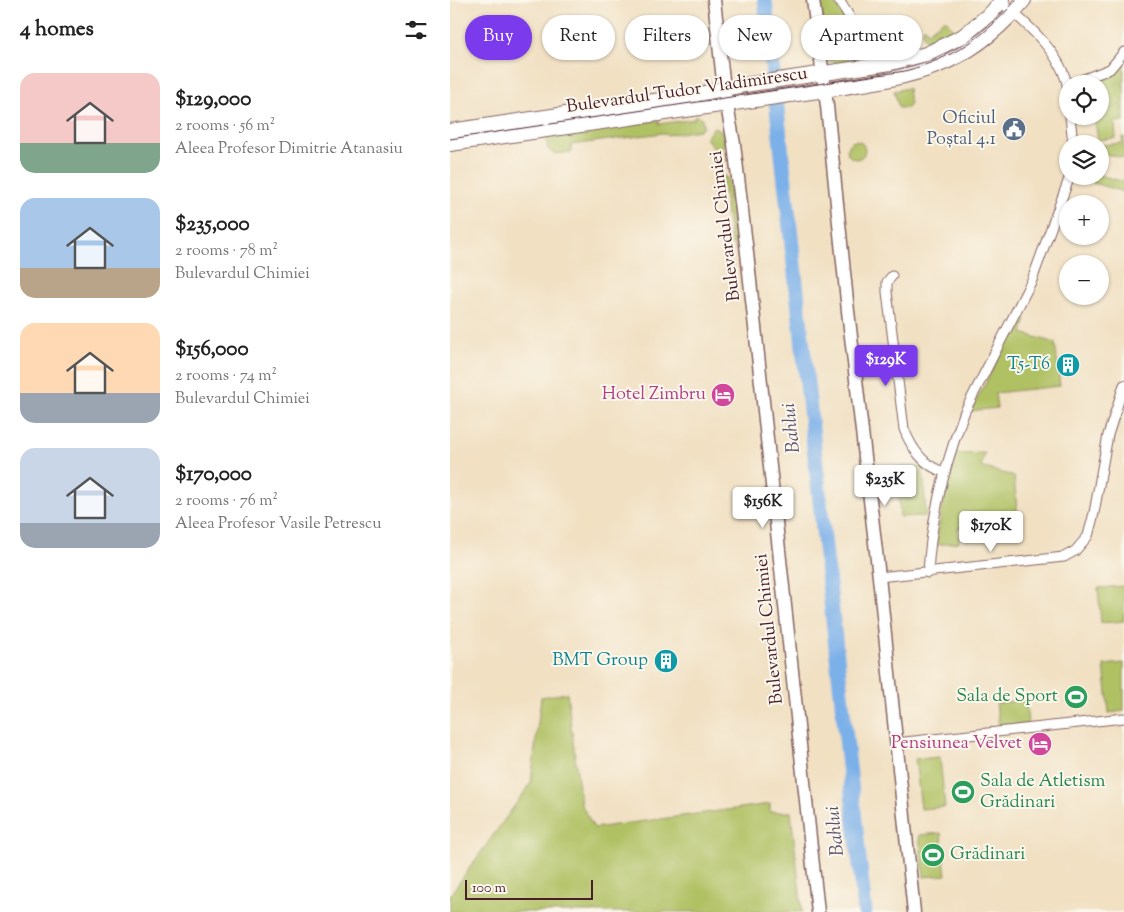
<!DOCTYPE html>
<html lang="en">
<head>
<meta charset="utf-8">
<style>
	:root { --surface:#fff; --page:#f2f2f2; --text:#222; --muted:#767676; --accent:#7c3aed }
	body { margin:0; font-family:"Sorts Mill Goudy",serif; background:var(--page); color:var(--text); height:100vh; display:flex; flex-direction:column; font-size:19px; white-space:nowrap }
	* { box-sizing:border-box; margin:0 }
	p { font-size:16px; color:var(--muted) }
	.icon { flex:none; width:28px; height:28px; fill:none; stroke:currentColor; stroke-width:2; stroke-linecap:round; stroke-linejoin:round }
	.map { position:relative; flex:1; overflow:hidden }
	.details { display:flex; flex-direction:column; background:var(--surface); width:450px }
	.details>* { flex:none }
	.hud { position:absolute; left:15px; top:15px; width:475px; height:45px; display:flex; gap:10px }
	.fabs { position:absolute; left:609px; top:75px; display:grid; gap:10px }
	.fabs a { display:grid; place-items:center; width:50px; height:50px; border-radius:50%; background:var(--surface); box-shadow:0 1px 4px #0004; font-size:25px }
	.scale { position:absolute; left:15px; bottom:12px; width:128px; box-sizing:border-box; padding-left:5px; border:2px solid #4a1f2b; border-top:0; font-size:14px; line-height:18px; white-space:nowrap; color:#4a1f2b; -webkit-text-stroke:4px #fbf7ec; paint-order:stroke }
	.price { position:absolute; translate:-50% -42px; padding:0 11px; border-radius:5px; background:#fff; color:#222; font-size:16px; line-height:32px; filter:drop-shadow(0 1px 2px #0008) }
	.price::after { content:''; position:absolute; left:50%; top:30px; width:15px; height:11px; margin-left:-8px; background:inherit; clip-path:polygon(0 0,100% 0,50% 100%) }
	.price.selected { background:var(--accent); color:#fff }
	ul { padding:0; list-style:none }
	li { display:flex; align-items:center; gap:15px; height:125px; padding:0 20px }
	li span { display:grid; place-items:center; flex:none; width:140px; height:100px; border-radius:15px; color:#555 }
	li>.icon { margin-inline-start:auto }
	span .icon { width:60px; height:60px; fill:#fffc; stroke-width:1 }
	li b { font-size:21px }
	h2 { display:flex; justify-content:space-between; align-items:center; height:60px; padding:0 20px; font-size:21px }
	.tag { padding:0 18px; border-radius:22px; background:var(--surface); box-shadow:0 1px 4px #0004; font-size:18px; line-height:45px }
	.tag.selected { background:var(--accent); color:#fff }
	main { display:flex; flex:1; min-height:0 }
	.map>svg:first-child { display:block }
	.grass { fill:#b0c164; stroke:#7d7048 }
	.park { fill:url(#park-crowns); stroke:#7d7048 }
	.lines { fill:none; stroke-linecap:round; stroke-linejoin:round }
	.river { stroke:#7cb0e9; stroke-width:15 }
	.minor-casing { stroke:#846360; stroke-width:11 }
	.secondary-casing { stroke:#846360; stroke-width:15 }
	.primary-casing { stroke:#846360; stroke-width:16 }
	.minor { stroke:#fff; stroke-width:9 }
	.secondary { stroke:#fff; stroke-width:12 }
	.primary { stroke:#fff; stroke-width:14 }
	.tram { stroke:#4a1f2b; stroke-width:1 }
	.labels { text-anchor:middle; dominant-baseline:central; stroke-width:4; stroke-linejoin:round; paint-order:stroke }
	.street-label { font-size:18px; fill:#4a1f2b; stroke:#fbf7ec }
	.service-label { font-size:18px; fill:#4e5e75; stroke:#fbf7ec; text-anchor:end }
	.culture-label { font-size:18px; fill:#0d838f; stroke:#fbf7ec; text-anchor:end }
	.hotel-label { font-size:18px; fill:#b23c85; stroke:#fbf7ec; text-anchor:end }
	.leisure-label { font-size:18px; fill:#27864d; stroke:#fbf7ec; text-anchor:start }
	.water-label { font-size:19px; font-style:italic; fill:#5c526e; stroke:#fbf7ec }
</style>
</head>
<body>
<main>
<section class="details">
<h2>4 homes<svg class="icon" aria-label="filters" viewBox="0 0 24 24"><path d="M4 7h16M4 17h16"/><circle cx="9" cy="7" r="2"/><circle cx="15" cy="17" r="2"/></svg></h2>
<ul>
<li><span style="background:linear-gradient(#f6c9c9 70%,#7fa58c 0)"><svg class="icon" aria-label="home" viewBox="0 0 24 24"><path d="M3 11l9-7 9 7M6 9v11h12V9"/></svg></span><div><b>$129,000</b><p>2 rooms · 56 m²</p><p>Aleea Profesor Dimitrie Atanasiu</p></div></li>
<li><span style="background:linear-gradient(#a9c7e8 70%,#b9a48a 0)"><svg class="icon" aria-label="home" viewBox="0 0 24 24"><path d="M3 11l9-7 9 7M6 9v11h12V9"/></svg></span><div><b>$235,000</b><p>2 rooms · 78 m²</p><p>Bulevardul Chimiei</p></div></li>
<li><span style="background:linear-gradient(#ffd9b3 70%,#9aa5b1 0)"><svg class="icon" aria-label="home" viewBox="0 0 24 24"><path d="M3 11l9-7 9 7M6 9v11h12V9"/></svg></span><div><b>$156,000</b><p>2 rooms · 74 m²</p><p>Bulevardul Chimiei</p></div></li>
<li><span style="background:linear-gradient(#c9d6e8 75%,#9aa5b1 0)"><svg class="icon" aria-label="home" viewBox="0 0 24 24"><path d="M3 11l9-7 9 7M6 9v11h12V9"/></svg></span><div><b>$170,000</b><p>2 rooms · 76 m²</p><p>Aleea Profesor Vasile Petrescu</p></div></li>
</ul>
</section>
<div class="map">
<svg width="674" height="912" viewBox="0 0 674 912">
	<defs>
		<pattern id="park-crowns" width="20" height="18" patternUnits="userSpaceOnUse" patternTransform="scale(1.25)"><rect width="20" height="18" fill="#b0c164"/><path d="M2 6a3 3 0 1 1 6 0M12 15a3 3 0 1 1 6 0" fill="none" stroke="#99a557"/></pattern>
	</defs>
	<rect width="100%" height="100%" fill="#fbf7ec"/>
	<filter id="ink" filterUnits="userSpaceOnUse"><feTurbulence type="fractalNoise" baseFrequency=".02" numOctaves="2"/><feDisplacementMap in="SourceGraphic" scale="10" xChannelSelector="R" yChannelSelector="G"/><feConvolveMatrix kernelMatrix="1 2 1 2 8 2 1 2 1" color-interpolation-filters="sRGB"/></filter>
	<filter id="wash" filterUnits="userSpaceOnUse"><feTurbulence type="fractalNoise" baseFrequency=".0096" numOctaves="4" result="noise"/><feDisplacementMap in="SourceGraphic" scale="20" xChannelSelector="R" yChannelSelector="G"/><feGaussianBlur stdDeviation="1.12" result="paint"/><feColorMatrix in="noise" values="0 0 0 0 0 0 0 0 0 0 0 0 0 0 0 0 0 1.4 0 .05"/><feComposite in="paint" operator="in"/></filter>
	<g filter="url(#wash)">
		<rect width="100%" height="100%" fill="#f1e0c2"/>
		<g class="grass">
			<path d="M370 0H383L413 50 415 57 412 60 386 64 383 61H378Z"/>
			<path d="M495 19 505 31 481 44C474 40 471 34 474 27L478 32Z"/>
			<path d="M447 26 455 30 467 48 465 50C452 54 438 61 427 51L444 40 439 30Z"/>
			<path d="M458 88 460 105 457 108H449L444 91Z"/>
			<path d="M244 116H248L252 118 253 127 249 130 217 135 212 133 121 145V152C106 154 95 157 97 137L209 120V124L244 119Z"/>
			<path d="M264 127C274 129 274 138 275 147H262L258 140 255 139Z"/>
			<path d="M672 137H674V158L651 153 650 145 673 143Z"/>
			<circle cx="406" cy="150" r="9"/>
			<path d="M650 175 671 181 674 179V192L643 183 642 177Z"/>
			<path d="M275 176 278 179 286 246 285 248 281 244 272 177Z"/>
			<path d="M570 317 576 319 572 333 605 343 610 386 545 393 547 408 521 411Z"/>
			<path d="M535 453 531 467 564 476 568 521 508 528 509 542 486 545 491 512 505 454Z"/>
			<path d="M473 466 476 516 450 517 447 467Z"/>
			<path d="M674 586V621L651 623 648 588Z"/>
			<path d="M674 663V711L659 713 654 665Z"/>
			<path d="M117 693 131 804 144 828 320 804V812H341L352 912H0V895L81 783 91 697Z"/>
			<path d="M576 700 578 724 549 727 546 703Z"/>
			<path d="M490 757 495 807 471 809 465 759Z"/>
			<path d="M491 833 496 875 474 877 469 835Z"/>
		</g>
		<path class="park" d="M674 58V121L665 122 666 138 648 140 644 116H650V84H633L661 73Z"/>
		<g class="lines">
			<path class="river" d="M315 0 415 912"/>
		</g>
	</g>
	<g filter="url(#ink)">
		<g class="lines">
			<g class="minor-casing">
				<g id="minor">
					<path d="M389 0 422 53 426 58 436 62"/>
					<path d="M551 2C576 23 614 55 618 90"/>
					<path d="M621 84 660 69 674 52"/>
					<path d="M620 116 623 144"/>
					<path d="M442 276 437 282V292L454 429C461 447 474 467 495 472"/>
					<path d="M478 573C481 517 495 463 515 411L582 280 620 176"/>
					<path d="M429 577 614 557 625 551 638 536 644 513 658 435 674 385"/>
					<path d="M446 743 674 718"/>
				</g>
			</g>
			<g class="secondary-casing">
				<g id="secondary">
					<path d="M264 0 274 89 284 144 297 253 368 912"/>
					<path d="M363 0 377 106 398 311 429 577 464 912"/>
				</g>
			</g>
			<g class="primary-casing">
				<g id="primary">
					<path d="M0 131 238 96 295 85 441 63 476 54 513 36 542 12 552 0"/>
					<path d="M0 144 375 90C460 77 516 71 574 0"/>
				</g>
			</g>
			<use href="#minor" class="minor"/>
			<use href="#secondary" class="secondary"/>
			<use href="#primary" class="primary"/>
			<path class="tram" d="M0 139 455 71C503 58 534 38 566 0"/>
		</g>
	</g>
	<defs>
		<g id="civic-disc" transform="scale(1.25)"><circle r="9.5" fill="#5c6f8a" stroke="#fbf7ec"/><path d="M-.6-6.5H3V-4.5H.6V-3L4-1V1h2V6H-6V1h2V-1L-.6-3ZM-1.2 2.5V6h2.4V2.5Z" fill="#fff"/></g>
		<g id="building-disc" transform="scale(1.25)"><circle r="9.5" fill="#0f9aa8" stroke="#fbf7ec"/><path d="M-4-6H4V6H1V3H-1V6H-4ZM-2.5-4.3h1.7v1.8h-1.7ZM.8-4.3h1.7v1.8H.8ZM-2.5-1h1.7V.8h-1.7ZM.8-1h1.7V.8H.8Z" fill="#fff"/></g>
		<g id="hotel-disc" transform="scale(1.25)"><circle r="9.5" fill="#d1479c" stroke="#fbf7ec"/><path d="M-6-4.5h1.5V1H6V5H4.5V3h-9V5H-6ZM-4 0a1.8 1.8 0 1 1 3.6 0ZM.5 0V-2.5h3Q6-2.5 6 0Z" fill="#fff"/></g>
		<g id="stadium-disc" transform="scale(1.25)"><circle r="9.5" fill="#2e9e5b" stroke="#fbf7ec"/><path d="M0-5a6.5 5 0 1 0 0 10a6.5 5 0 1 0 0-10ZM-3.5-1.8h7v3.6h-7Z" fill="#fff"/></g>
	</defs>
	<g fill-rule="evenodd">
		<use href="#civic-disc" x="564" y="129"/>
		<use href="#building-disc" x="618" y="365"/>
		<use href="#hotel-disc" x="273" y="395"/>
		<use href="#building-disc" x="216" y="661"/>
		<use href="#stadium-disc" x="626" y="697"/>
		<use href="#hotel-disc" x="590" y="744"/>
		<use href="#stadium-disc" x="513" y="792"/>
		<use href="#stadium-disc" x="483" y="855"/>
	</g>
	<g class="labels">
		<g class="street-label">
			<text transform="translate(237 91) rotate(-8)">Bulevardul Tudor Vladimirescu</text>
			<text transform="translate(276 226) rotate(-97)">Bulevardul Chimiei</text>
			<text transform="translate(320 629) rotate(-96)">Bulevardul Chimiei</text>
		</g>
		<g class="service-label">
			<text x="546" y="119">Oficiul<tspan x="546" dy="21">Poștal 4.1</tspan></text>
		</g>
		<g class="culture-label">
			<text x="600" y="365">T5-T6</text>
			<text x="198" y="661">BMT Group</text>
		</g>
		<g class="hotel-label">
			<text x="256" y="395">Hotel Zimbru</text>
			<text x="572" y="744">Pensiunea Velvet</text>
		</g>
		<g class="leisure-label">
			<text x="608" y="697" text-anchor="end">Sala de Sport</text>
			<text x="530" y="782">Sala de Atletism<tspan x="530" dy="21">Grădinari</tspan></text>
			<text x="500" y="855">Grădinari</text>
		</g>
		<g class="water-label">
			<text transform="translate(342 428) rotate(-96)">Bahlui</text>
			<text transform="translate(386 831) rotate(-96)">Bahlui</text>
		</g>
	</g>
</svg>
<div class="fabs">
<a><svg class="icon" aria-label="locate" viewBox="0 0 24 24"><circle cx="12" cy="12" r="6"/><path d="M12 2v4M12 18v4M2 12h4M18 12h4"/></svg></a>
<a><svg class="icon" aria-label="layers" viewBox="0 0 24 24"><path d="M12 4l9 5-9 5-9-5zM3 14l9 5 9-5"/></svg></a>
<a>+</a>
<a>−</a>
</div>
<div class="scale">100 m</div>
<b class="price selected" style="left:436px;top:387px">$129K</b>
<b class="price" style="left:435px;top:507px">$235K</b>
<b class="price" style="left:313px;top:529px">$156K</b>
<b class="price" style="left:541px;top:553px">$170K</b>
<div class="hud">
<a class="tag selected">Buy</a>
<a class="tag">Rent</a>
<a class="tag">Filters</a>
<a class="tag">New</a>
<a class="tag">Apartment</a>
</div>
</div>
</main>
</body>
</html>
